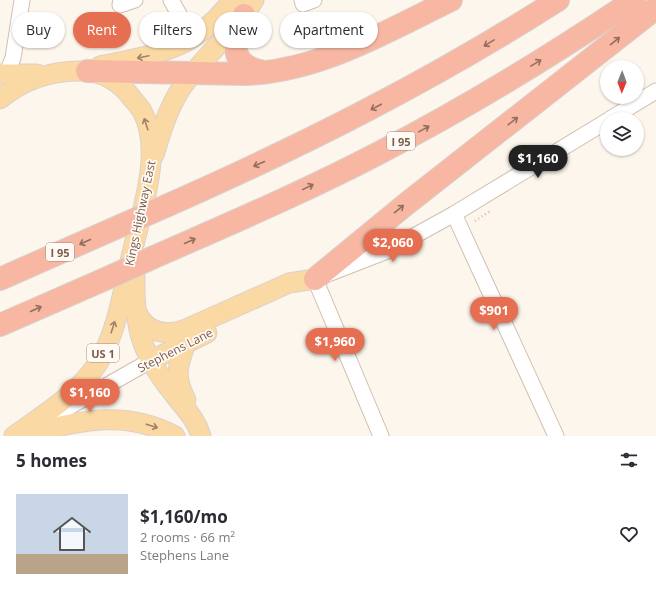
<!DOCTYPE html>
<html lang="en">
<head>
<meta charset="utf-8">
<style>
	:root { --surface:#fff; --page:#f7f7f7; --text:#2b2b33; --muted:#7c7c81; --line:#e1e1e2; --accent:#e76f51 }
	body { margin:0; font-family:"Open Sans",sans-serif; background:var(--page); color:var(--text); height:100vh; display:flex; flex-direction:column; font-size:15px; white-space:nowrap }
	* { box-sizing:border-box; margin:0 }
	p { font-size:13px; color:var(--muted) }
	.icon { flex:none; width:22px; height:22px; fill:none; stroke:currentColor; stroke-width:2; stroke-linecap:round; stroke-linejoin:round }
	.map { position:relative; height:436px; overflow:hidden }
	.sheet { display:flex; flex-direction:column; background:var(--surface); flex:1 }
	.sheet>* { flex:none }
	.top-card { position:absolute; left:12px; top:12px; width:400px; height:36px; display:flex; gap:8px }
	.needle { width:26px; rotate:181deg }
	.controls { position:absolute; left:600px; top:60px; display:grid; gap:8px }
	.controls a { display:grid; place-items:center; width:44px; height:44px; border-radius:50%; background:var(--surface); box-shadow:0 1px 3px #0004; font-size:20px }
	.price { position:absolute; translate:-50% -34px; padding:0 9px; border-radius:14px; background:var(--accent); color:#fff; font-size:13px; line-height:26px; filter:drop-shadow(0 1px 2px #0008) }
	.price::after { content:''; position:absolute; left:50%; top:24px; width:12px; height:9px; margin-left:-6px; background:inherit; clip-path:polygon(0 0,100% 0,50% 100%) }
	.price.on { background:#222; color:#fff }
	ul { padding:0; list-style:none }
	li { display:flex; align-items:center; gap:12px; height:100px; padding:0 16px }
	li+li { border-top:1px solid var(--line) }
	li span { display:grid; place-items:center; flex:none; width:112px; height:80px; border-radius:0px; color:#555 }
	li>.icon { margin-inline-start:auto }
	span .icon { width:48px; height:48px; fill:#fffc; stroke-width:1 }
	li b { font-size:17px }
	h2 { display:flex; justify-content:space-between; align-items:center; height:48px; padding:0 16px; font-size:17px }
	.chip { padding:0 14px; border-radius:18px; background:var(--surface); box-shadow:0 1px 3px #0004; font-size:14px; line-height:36px }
	.chip.on { background:var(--accent); color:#fff }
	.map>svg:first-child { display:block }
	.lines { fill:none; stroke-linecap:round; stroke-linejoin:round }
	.minor-casing { stroke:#d1beb0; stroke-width:17 }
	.major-casing { stroke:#dad1cd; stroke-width:21 }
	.highway-casing { stroke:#dad1cd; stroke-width:24 }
	.path { stroke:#d9b8a5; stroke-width:2.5; stroke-dasharray:1 3; stroke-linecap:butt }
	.minor { stroke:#fff; stroke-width:15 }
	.major { stroke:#fbd9a5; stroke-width:19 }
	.highway { stroke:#f7b7a3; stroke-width:22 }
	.highway-bridge-casing { stroke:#dad1cd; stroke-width:24; stroke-linecap:butt }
	.highway-bridge { stroke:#f7b7a3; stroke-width:22 }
	.oneway { stroke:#936e5e }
	.oneway2 { stroke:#a18267 }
	.labels { text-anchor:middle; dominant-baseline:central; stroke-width:3.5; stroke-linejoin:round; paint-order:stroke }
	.shield { fill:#fffaf3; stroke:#a28b7f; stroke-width:1 }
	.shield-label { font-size:11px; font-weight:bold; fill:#7a5c4d }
	.street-label { font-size:12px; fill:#7a5c4d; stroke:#fffaf3 }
</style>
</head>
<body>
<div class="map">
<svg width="656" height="436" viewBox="0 0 656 436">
	<rect width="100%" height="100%" fill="#fdf6ec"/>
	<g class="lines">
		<g class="minor-casing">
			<g id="minor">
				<path d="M121 0 120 5 135 0"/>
				<path d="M171 0 193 39"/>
				<path d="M302 0 303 4 314 0"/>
				<path d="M6 75 13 58 22 0"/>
				<path d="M610 119 656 91"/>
				<path d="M454 214 556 436"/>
				<path d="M48 419 150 361"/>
				<path d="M381 436 315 279 387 251 454 214 607 121"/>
			</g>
		</g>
		<g class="major-casing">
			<g id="major">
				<path d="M100 66C157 54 196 50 232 0"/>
				<path d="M0 74H37"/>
				<path d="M0 99C24 79 54 70 84 71 103 72 120 82 131 97 134 101 139 106 142 111 164 151 141 212 132 253 123 289 118 330 98 363 78 394 44 414 14 436"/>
				<path d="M154 155C161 132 168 108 182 87 204 56 234 33 254 0"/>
				<path d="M135 273C134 325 139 351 173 393 184 408 196 418 201 436"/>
				<path d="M136 310C145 332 164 337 186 329L289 283 315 279"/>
				<path d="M186 343C177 368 174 376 186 400"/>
				<path d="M150 361 207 333"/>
				<path d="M19 436C75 423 121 407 175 436"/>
			</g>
		</g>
		<g class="highway-casing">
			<g id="highway">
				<path d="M244 15C234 43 227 65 264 72"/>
				<path d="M87 71 245 74C320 71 385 32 451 0"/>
				<path d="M166 206C304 145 431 81 558 0"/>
				<path d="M154 257C229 224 304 192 377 154 466 108 551 56 634 0"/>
				<path d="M0 279 120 226"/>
				<path d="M315 279 405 205 656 8"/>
				<path d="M0 325 112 276"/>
			</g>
		</g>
		<path class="path" d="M475 221 490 211"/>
		<use href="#minor" class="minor"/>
		<use href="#major" class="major"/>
		<use href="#highway" class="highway"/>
		<g class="highway-bridge-casing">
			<g id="highway-bridge">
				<path d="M120 226 166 206"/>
				<path d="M112 276 154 257"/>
			</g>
		</g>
		<use href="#highway-bridge" class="highway-bridge"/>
	</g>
	<defs><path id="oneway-shaft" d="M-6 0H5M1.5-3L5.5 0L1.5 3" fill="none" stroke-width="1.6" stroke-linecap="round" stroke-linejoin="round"/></defs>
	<g class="oneway">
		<use href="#oneway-shaft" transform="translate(615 41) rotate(-39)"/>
		<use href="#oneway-shaft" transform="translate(489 43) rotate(149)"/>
		<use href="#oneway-shaft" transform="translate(536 63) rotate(-31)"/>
		<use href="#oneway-shaft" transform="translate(376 107) rotate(152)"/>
		<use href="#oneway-shaft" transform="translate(513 121) rotate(-38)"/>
		<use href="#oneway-shaft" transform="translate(424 129) rotate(-29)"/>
		<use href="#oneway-shaft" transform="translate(259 164) rotate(156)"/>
		<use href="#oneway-shaft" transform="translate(308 187) rotate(-26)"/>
		<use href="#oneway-shaft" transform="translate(399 209) rotate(-39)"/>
		<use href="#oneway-shaft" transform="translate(190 241) rotate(-24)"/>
		<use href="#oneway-shaft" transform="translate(85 242) rotate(156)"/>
		<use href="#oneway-shaft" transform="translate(36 309) rotate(-24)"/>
	</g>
	<g class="oneway2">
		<use href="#oneway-shaft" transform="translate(143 57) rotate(168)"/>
		<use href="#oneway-shaft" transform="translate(146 124) rotate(-108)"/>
		<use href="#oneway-shaft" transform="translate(113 327) rotate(-72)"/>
		<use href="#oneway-shaft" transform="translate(152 426) rotate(18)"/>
	</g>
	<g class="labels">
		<g class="shield">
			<rect x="387" y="132" width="28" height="18" rx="3"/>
			<rect x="46" y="243" width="28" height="18" rx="3"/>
			<rect x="87" y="344" width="32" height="18" rx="3"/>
		</g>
		<g class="shield-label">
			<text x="401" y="141">I 95</text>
			<text x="60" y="252">I 95</text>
			<text x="103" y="353">US 1</text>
		</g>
		<g class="street-label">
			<text transform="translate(140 213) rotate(-78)">Kings Highway East</text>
			<text transform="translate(175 350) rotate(-27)">Stephens Lane</text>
		</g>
	</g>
</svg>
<div class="controls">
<a><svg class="needle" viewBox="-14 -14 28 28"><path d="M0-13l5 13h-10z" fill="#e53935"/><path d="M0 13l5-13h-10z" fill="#7c7c81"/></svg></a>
<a><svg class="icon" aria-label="layers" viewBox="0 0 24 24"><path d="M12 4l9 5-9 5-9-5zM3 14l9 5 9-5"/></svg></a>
</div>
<b class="price on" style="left:538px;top:179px">$1,160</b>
<b class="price" style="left:393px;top:263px">$2,060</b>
<b class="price" style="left:494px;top:331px">$901</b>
<b class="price" style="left:335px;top:362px">$1,960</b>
<b class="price" style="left:90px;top:413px">$1,160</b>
<div class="top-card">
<a class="chip">Buy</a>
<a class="chip on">Rent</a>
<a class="chip">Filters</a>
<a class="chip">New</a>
<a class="chip">Apartment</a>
</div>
</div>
<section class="sheet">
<h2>5 homes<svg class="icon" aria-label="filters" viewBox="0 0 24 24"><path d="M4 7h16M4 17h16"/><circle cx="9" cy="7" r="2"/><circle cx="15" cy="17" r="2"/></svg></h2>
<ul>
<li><span style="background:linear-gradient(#c9d6e8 75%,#b9a48a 0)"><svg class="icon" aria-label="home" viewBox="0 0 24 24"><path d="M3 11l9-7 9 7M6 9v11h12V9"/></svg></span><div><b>$1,160/mo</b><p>2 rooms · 66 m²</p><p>Stephens Lane</p></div><svg class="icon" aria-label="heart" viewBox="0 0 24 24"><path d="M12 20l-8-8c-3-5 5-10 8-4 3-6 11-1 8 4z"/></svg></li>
</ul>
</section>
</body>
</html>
